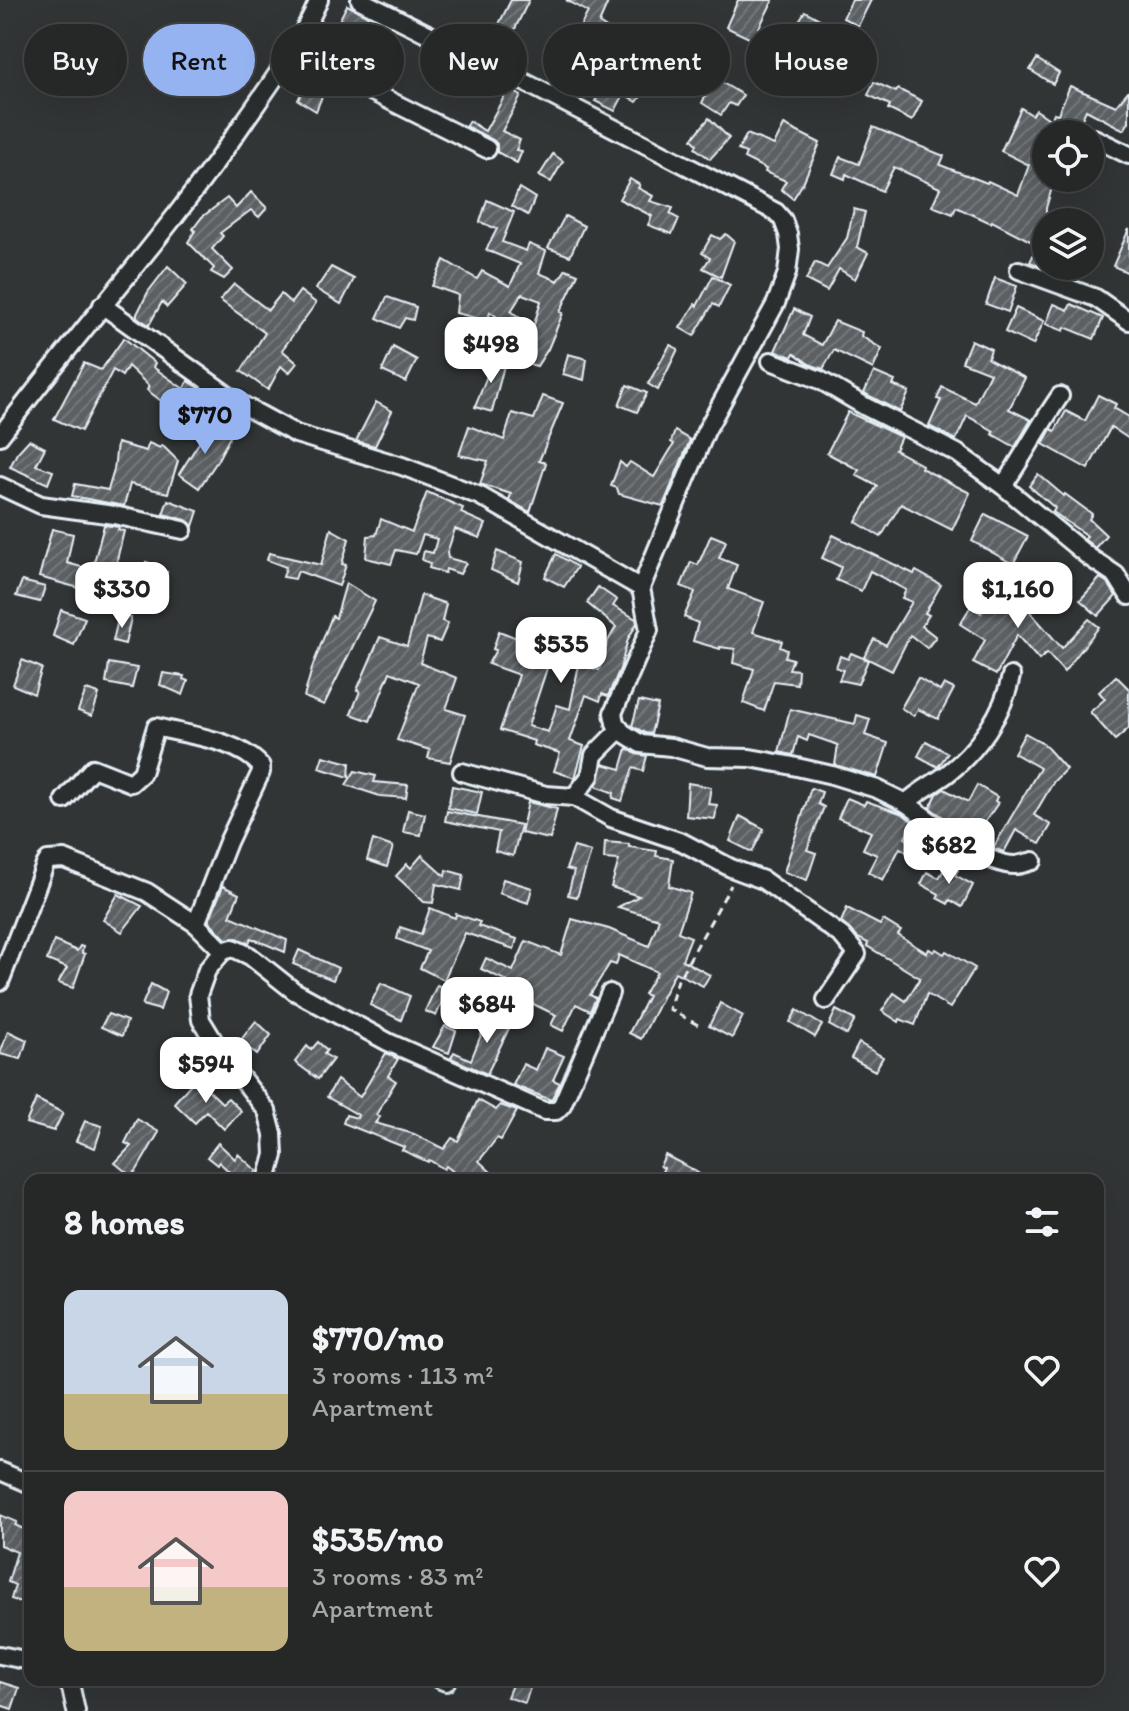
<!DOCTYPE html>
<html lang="en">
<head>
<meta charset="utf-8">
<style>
	:root { --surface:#262828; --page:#323434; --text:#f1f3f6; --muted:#a4a6a8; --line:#424445; --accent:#95b2f1 }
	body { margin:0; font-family:Itim,sans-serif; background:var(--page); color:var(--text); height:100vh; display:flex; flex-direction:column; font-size:30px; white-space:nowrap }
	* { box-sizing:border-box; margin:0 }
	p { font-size:26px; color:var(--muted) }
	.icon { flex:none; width:44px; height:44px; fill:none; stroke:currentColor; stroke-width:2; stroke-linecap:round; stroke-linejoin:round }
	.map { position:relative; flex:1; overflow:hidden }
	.sheet { position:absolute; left:24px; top:1174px; width:1080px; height:512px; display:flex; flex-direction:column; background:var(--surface); border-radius:16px; box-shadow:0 8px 32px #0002,0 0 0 2px var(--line) }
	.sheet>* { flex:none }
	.hud { position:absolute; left:24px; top:24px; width:1082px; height:72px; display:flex; gap:16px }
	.fabs { position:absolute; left:1032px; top:120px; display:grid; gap:16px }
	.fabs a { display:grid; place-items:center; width:72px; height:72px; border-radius:50%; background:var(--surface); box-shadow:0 8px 32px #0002,0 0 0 2px var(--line); font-size:40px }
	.price { position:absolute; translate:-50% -68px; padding:0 18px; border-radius:16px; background:#fff; color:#222; font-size:26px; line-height:52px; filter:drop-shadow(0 2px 4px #0008) }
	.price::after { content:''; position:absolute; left:50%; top:48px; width:24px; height:18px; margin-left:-12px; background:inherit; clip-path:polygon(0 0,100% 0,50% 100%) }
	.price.active { background:var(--accent); color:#111 }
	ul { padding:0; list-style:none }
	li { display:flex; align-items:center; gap:24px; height:200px; padding:0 40px }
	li+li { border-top:2px solid var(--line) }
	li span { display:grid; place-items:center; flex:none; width:224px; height:160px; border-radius:16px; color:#555 }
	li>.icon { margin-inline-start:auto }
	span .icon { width:96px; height:96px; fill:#fffc; stroke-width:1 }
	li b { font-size:34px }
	h2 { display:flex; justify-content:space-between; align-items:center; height:96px; padding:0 40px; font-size:34px }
	.pill { padding:0 28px; border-radius:36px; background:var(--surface); box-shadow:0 8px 32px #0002,0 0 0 2px var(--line); font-size:28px; line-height:72px }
	.pill.active { background:var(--accent); color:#111 }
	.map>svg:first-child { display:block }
	.building { fill:url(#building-hatch); stroke:#e8f1f8; stroke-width:2; fill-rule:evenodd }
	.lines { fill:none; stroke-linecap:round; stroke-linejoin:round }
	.minor-casing { stroke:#e8f1f8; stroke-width:22 }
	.path { stroke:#e8f1f8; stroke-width:3; stroke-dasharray:8 6; stroke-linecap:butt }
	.minor { stroke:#2a2d2e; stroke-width:16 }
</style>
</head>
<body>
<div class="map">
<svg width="1129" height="1711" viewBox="0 0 1129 1711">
	<defs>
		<pattern id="building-hatch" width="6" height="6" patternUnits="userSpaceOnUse" patternTransform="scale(2)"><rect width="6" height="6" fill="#5c6063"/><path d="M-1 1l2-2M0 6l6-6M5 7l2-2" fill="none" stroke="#73777a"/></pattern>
	</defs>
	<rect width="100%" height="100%" fill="#323536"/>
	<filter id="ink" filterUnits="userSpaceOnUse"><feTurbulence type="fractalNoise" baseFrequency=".0125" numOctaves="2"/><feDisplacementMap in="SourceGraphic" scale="16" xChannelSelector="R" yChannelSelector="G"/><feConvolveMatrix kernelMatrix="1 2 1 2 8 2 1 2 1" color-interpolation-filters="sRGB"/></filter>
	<g filter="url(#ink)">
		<g class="building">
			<path d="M511 0H529L513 33 499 24Z"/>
			<path d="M566 0H609L599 23 623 39 625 35 658 51 644 80 650 84 637 102 624 94 615 111 595 101 610 77 591 65 585 71 573 59 589 38 578 31 588 12Z"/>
			<path d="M738 0H773L753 40 726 27Z"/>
			<path d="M852 0H871L858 26 843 18Z"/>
			<path d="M347 5 368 16 350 52 373 66 367 77 322 54Z"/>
			<path d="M805 11 823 21 809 45 824 53 810 81 772 66 785 34 790 36Z"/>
			<path d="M1037 59 1059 73 1053 84 1030 70Z"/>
			<path d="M311 74 328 82 316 111 298 100Z"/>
			<path d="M714 78 743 95 736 106 729 103 721 115 702 103Z"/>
			<path d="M874 82 896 92 898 89 922 101 912 121 888 109 890 105 868 95Z"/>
			<path d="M1070 86 1116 106 1129 90V122L1124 130 1086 110 1075 134 1059 128 1056 134H1046V178L1054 181 1046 208V268L1030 262 1038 245 992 221 991 223 956 207 953 214 932 206 940 188 894 167 882 191 846 174 845 179 833 174 840 157 859 164 873 127 944 156 940 165 987 183 988 181 1018 195 1029 165 1001 151 1021 108 1032 115 1036 110 1051 120 1054 113 1058 114Z"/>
			<path d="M509 88 521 96 502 131 520 140 516 150 522 151 517 163 497 152V144L493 140 466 126 469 121 485 131Z"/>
			<path d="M709 118 729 138 710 159 695 148 697 144 692 139Z"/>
			<path d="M784 125 820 143 803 183 793 199 781 189 786 181 765 172 766 169 744 158 746 153 738 150 747 134 774 145Z"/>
			<path d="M553 154 563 161 551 182 539 176Z"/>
			<path d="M630 179 640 185 638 188 653 196 650 201 673 208 670 214 679 219 672 234 648 225 652 216 619 199Z"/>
			<path d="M519 188 535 198 528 215 512 206Z"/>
			<path d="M251 192 267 208 259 217 251 210 220 233 223 236 212 249 233 270 224 279 211 272 214 268 188 242 195 231 193 229 202 217 227 198 236 208Z"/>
			<path d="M487 200 514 212 502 242 526 251 529 244 546 251 539 273 558 281 566 269 578 274 560 312 563 313 548 349 537 366 516 361 514 344 520 333 490 312 488 321 456 313 458 295 432 286 444 260 477 279 482 271 510 286 520 264 486 250 497 229 480 222ZM522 294 541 301 533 328 511 311Z"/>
			<path d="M854 209 865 212 857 247 868 253 855 279 839 269 827 291 806 280 815 262 827 268 847 238Z"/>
			<path d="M565 216 584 226 570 256 548 248Z"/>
			<path d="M1129 229V273L1113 266Z"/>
			<path d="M726 234 734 241 721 277 703 268 710 258 702 253 712 235 720 239Z"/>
			<path d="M168 266 187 284 167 307 162 302 149 325 137 317V314L148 292Z"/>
			<path d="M331 267 354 279 341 304 316 289Z"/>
			<path d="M713 276 730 285 719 307 713 304 694 336 680 328 695 304 697 306Z"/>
			<path d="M995 278 1017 286 1008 312 986 304Z"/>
			<path d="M234 284 268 310 281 294 291 303 300 291 316 303 282 350 297 363 289 373 281 366 268 390 241 371 265 333 220 300Z"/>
			<path d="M387 297 416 307 413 320 405 318 399 328 377 318Z"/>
			<path d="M1054 304 1068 310 1071 304 1103 318 1094 339 1065 327 1064 331 1046 324Z"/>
			<path d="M1016 308 1044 321 1033 345 1005 332Z"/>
			<path d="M794 309 810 317 803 335 822 345 835 321 862 332 861 336 882 349 873 369 834 350 823 369 809 364 794 353 792 357 775 351Z"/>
			<path d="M124 338 155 363 153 367 184 389 188 381 201 389 195 397 203 403 202 405 174 396 169 407 147 390 149 386 128 366 122 376 113 370 81 431 54 419 84 363 101 370Z"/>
			<path d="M971 340 991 349 988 359 1025 378 1009 409 1031 420 1015 447 992 434 994 431 967 416 956 440 929 426 941 400 937 399 942 387 975 403 990 373 962 362Z"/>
			<path d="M670 345 678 349 658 390 648 384Z"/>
			<path d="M393 347 417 360 406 382 382 371Z"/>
			<path d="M568 354 587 359 584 380 563 374Z"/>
			<path d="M495 355 506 358 492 412 475 407Z"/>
			<path d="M874 372 895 381 893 385 909 392 900 412 864 393Z"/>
			<path d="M627 385 647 393 637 412 619 405Z"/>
			<path d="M1098 395 1116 404 1114 408 1129 417V439L1111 427 1088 469 1043 444 1051 429 1055 431 1066 411 1085 421Z"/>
			<path d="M543 396 563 403 539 461 546 463 530 512 509 500 511 494 480 484 488 461 459 455 469 426 504 440 512 413 534 419Z"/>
			<path d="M376 402 392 411 375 446 356 441Z"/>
			<path d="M848 412 901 437 895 450 922 465 921 468 970 493 952 530 901 504 881 537 856 522 877 486 856 475 859 470 827 453Z"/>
			<path d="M211 424 231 435 216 463 199 488 179 474Z"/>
			<path d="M675 431 690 440 663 506 619 494 617 488 611 486 620 462 626 467 630 462 654 477 674 444 671 442Z"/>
			<path d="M29 440 45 448 36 465 53 471 48 484 10 467 17 453Z"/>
			<path d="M117 443 146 451 149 443 160 448 162 445 178 461 168 493 130 484 124 506 72 496 75 484 108 490 114 470Z"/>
			<path d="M1038 474 1064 496 1065 494 1092 514 1089 519 1106 535 1095 548 1084 539 1087 536 1053 512 1055 508 1029 486Z"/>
			<path d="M427 492 463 508 461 513 486 524 480 538 455 529 447 553 448 558 466 563 460 574 446 569 445 573 429 568 430 563 422 560 424 551 433 553 437 539 423 535 416 554 396 550 391 564 366 558 368 536 376 535 381 519 412 532Z"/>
			<path d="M168 500 198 511 193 526 186 520 163 514Z"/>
			<path d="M985 514 1028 536 1013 564 972 541Z"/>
			<path d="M104 525 119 527 118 530 124 531 108 596 39 577 52 529 73 534 67 563 92 570Z"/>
			<path d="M331 529 349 539 342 564 346 565 339 586 298 571 295 579 283 577 286 567 267 560 269 553 321 565Z"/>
			<path d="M711 535 726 541 719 558 737 565 728 589 764 602 753 632 782 641 780 647 787 650 785 657 793 659 789 669 798 670 797 684 774 681 764 711 743 703 754 669 733 663 735 649 720 647V649L693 641 698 623 684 617 695 592 681 586 691 562 698 565Z"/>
			<path d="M833 535 914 574 916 571 941 585 925 613 929 615 922 626 936 637 927 648 910 635 892 671 864 657 874 639 886 645 912 602 902 598 906 590 870 571 861 591 836 580 841 567 822 558Z"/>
			<path d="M497 551 523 562 518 582 491 570Z"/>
			<path d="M556 554 577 567 564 587 545 577Z"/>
			<path d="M146 562 157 566 156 571 167 572 164 593 138 588 137 570 145 572Z"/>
			<path d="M1002 575 1030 592 1023 604 1062 648 1089 619 1099 627 1064 672 1047 653 1039 660 1017 635 996 675 973 663 985 640 960 624 971 606 981 613Z"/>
			<path d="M1100 578 1108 583 1116 596 1098 616 1080 600Z"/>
			<path d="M22 581 45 587 40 602 16 596Z"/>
			<path d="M346 583 375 601 324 705 304 697 313 665 332 616 336 618Z"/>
			<path d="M598 587 617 600 613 606 636 619 637 623 628 639 620 669 608 696 602 694 600 701 586 695 570 741 584 746 575 778 554 771 560 753 533 745 534 741 500 730 519 675 488 664 496 650 493 649 499 631 525 641 523 647 550 659 528 726 548 732 557 705 570 709 579 664 599 670 608 641 616 627 587 603Z"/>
			<path d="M421 595 446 604 442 621 448 623 440 642 427 638 420 663 457 678 446 709 465 715 450 762 428 758 430 750 397 740 419 683 390 672 370 721 351 714 360 691 357 690 380 637 407 646Z"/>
			<path d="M61 610 85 618 74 645 53 636Z"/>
			<path d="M119 615 131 618 125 644 113 641Z"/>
			<path d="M851 653 868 660 858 684 839 680 843 670 836 667 840 656 848 659Z"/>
			<path d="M22 660 42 668 34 694 13 685Z"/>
			<path d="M109 663 137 668 132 688 106 683Z"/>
			<path d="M163 673 184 676 183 679 188 681 183 695 160 685Z"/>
			<path d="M1116 676 1129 689V728L1115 740 1090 712 1105 699 1099 692Z"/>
			<path d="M918 678 940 691 944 684 954 689 938 719 918 709 914 716 901 708Z"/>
			<path d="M86 690 99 694 92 716 78 711Z"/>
			<path d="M639 701 658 705 651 734 645 733 632 726Z"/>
			<path d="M790 709 855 724 857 715 870 719 865 735 888 743 877 777 835 765 838 745 809 735 807 741 798 737 793 755 779 752Z"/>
			<path d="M1025 733 1043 743 1066 769 1054 781 1034 815 1051 825 1040 844 1016 830 1004 852 993 848 1040 768 1014 753Z"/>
			<path d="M926 741 948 753 938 767 918 756Z"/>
			<path d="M627 748 636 754 647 756 643 771 633 768 622 801 613 798 614 793 596 786 603 764 621 769Z"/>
			<path d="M323 756 350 763 349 777 319 768Z"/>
			<path d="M355 771 376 776 374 782 408 785 406 798 380 796 346 785Z"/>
			<path d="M688 783 711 787 708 804 717 805 715 819 686 816Z"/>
			<path d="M977 785 997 797 995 801 998 803 976 835 959 824 958 826 952 823 930 808 937 794 944 789 968 802Z"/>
			<path d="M452 786 482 792 477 814 448 808Z"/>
			<path d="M811 788 822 792 818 804 824 807 807 850 816 853 807 880 784 872Z"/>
			<path d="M847 798 864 805 866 801 903 814 914 823 905 838 920 847 915 857 900 848 883 880 868 872 877 855 863 849 871 832 838 818Z"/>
			<path d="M528 802 557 809 550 839 521 833Z"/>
			<path d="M408 810 425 814 421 835 403 832Z"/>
			<path d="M447 811 521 825 513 856 495 851 499 832 445 821Z"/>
			<path d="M740 816 764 829 752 852 730 841Z"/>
			<path d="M373 840 393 847 387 867 367 860Z"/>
			<path d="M605 842 629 844V847L657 851 656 856 673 859 669 886 691 893 678 932 691 937 682 960 710 975 703 986 675 972 641 1039 629 1033 648 996 644 994 657 972 619 955 616 965 610 963 590 995 596 998 590 1011 576 1004 563 1031 551 1025 556 1015 525 1000 518 1020 507 1016 512 1001 501 996 507 981 481 969 486 958 513 971 526 941 561 955 572 919 609 929 649 946 659 919 618 907 639 896 611 887 619 860 604 859Z"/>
			<path d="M574 847 591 852 577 897 568 895 574 871 566 869Z"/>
			<path d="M422 855 445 876 446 870 464 875 461 890 436 884 433 903 424 902 396 876 407 864 411 868Z"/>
			<path d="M947 864 958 870 955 875 973 885 962 907 950 900 948 904 937 898 939 894 921 884 927 872 939 878Z"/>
			<path d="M503 879 532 888 528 903 499 893Z"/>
			<path d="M223 886 239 894 230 916 287 940 285 952 251 938 249 943 237 938 226 939 209 921Z"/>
			<path d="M118 894 142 906 122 932 103 920Z"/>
			<path d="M430 908 455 918 456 914 480 922 478 926 517 939 514 949 465 933 444 980 420 968 428 951 397 939 400 927 421 934Z"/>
			<path d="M847 908 880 925 883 920 901 931 898 935 927 953 929 949 934 952 936 949 944 954 946 951 975 968 950 1008 927 994 915 1025 900 1019 899 1022 882 1011 894 993 906 1001 920 978 867 946 868 943 858 938 841 922Z"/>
			<path d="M54 941 77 951 80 946 83 947 82 953 85 954 73 988 58 983 67 968 47 960Z"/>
			<path d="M299 950 338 968 333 980 293 964Z"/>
			<path d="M381 983 410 996 401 1020 370 1005Z"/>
			<path d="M151 984 166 992 160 1010 142 1005Z"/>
			<path d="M437 985 447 990 436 1016 425 1011Z"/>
			<path d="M720 1003 743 1016 732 1038 709 1026Z"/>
			<path d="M797 1010 822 1025 815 1037 790 1022Z"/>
			<path d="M836 1010 855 1020 847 1035 829 1025Z"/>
			<path d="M108 1014 127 1021 122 1036 101 1027Z"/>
			<path d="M489 1015 511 1024 487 1074 451 1058 454 1052 471 1060Z"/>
			<path d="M256 1021 271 1035 257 1055 240 1041Z"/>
			<path d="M445 1026 456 1031 449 1053 433 1047Z"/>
			<path d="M8 1031 27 1040 21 1059 0 1054Z"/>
			<path d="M318 1042 327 1050 324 1054 333 1059 318 1079 295 1062 307 1046 311 1050Z"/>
			<path d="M859 1043 883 1057 875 1071 851 1058Z"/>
			<path d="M545 1048 564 1056 553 1080 560 1083 551 1100 513 1085 523 1064 536 1070Z"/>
			<path d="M386 1053 398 1059 388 1076 396 1081 376 1115 380 1117 375 1123 414 1134 444 1149 452 1138 458 1141 478 1100 496 1110 500 1105 517 1111 501 1140 497 1138 479 1161 493 1174 487 1180H473L465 1173 460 1177 446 1166 444 1169 429 1160 428 1162 402 1150 404 1147 343 1123 346 1115 357 1118 358 1115 327 1097 337 1080 360 1097Z"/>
			<path d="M196 1078 222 1103 228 1098 241 1111 224 1129 206 1111 195 1123 174 1103Z"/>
			<path d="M36 1099 63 1113 54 1131 26 1123Z"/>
			<path d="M137 1119 159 1132 137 1170 131 1176 115 1163 131 1146 125 1143Z"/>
			<path d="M85 1121 102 1126 95 1148 76 1141Z"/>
			<path d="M218 1143 235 1159 238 1154 257 1171 250 1180H238L219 1162 217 1165 207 1157Z"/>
			<path d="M665 1155 692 1169 708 1180H657L664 1168 660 1166Z"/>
			<path d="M0 1515 17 1522 15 1525 30 1532V1605L11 1599 15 1585 8 1582 17 1552 0 1545Z"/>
			<path d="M514 1680 531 1685 525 1703 507 1697Z"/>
			<path d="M0 1682 19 1688 12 1709 0 1705Z"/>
		</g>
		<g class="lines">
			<g class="minor-casing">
				<g id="minor">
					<path d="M360 0 536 88 776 212 783 220 788 234 790 249 787 273 776 303 706 431 643 583 641 588 649 630 613 713 615 723 622 732 641 744 671 747 707 757 750 758 788 765 832 775 877 789 906 803C919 791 933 784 947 774 977 751 1004 713 1011 676"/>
					<path d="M292 52 487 149"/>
					<path d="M1094 138 1129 155"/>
					<path d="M1019 270 1096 298 1129 321"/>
					<path d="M102 305 237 402 296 434 402 466 480 496 641 588"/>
					<path d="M771 361 820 380 866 407 957 453 1003 486 1089 557 1116 575 1129 596"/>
					<path d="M0 436C80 329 171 230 246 119 273 81 300 43 319 0"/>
					<path d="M0 486 41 505 114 515 183 530"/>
					<path d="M1003 486C1023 457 1039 426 1060 396"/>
					<path d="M462 772 546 795 574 797 590 776 594 755 620 729"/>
					<path d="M574 797 611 818 682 842 731 868 763 880 842 936 857 954 826 1000"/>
					<path d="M64 800 93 768 131 783 142 773 156 727C190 736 237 739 261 766V772L228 842 196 924"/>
					<path d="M906 803C931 821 983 865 1015 865 1020 865 1028 862 1033 861"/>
					<path d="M0 982 45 865 48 860 64 859 147 892 196 924 223 951"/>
					<path d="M267 1180 274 1155 273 1134 267 1111 218 1048 201 1020 198 995 207 970 223 951 233 948 250 956 294 991 388 1042 544 1111H556L562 1105 610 993"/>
					<path d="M0 1471 30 1484"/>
					<path d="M0 1655 30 1661"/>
					<path d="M65 1680 71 1688 76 1711"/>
					<path d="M441 1680 446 1682"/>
				</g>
			</g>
			<path class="path" d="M698 1025 669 1009 678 980 731 885"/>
			<use href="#minor" class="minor"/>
		</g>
	</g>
</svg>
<div class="fabs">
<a><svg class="icon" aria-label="locate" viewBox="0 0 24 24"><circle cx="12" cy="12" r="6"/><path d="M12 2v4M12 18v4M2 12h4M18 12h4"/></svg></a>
<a><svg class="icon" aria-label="layers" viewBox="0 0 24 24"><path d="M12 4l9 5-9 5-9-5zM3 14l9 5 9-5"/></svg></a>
</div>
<b class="price" style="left:491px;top:385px">$498</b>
<b class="price active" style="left:205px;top:456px">$770</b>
<b class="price" style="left:122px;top:630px">$330</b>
<b class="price" style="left:1018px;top:630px">$1,160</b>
<b class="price" style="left:561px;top:685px">$535</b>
<b class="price" style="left:949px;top:886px">$682</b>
<b class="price" style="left:487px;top:1045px">$684</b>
<b class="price" style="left:206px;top:1105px">$594</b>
<div class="hud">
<a class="pill">Buy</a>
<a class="pill active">Rent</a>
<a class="pill">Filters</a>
<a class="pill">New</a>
<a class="pill">Apartment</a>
<a class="pill">House</a>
</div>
<section class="sheet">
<h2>8 homes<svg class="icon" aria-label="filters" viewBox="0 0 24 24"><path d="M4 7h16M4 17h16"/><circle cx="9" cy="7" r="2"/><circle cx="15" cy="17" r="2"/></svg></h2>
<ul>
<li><span style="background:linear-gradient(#c9d6e8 65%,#c2b280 0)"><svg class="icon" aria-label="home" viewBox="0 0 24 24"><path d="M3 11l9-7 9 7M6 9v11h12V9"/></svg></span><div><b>$770/mo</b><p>3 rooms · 113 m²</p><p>Apartment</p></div><svg class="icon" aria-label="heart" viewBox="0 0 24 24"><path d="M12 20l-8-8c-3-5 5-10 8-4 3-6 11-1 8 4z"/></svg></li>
<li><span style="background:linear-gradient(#f6c9c9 60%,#c2b280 0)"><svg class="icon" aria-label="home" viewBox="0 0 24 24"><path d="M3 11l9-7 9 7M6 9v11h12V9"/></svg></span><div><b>$535/mo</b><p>3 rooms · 83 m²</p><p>Apartment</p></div><svg class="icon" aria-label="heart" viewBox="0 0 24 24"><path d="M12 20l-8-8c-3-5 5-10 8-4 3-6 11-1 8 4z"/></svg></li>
</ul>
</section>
</div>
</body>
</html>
